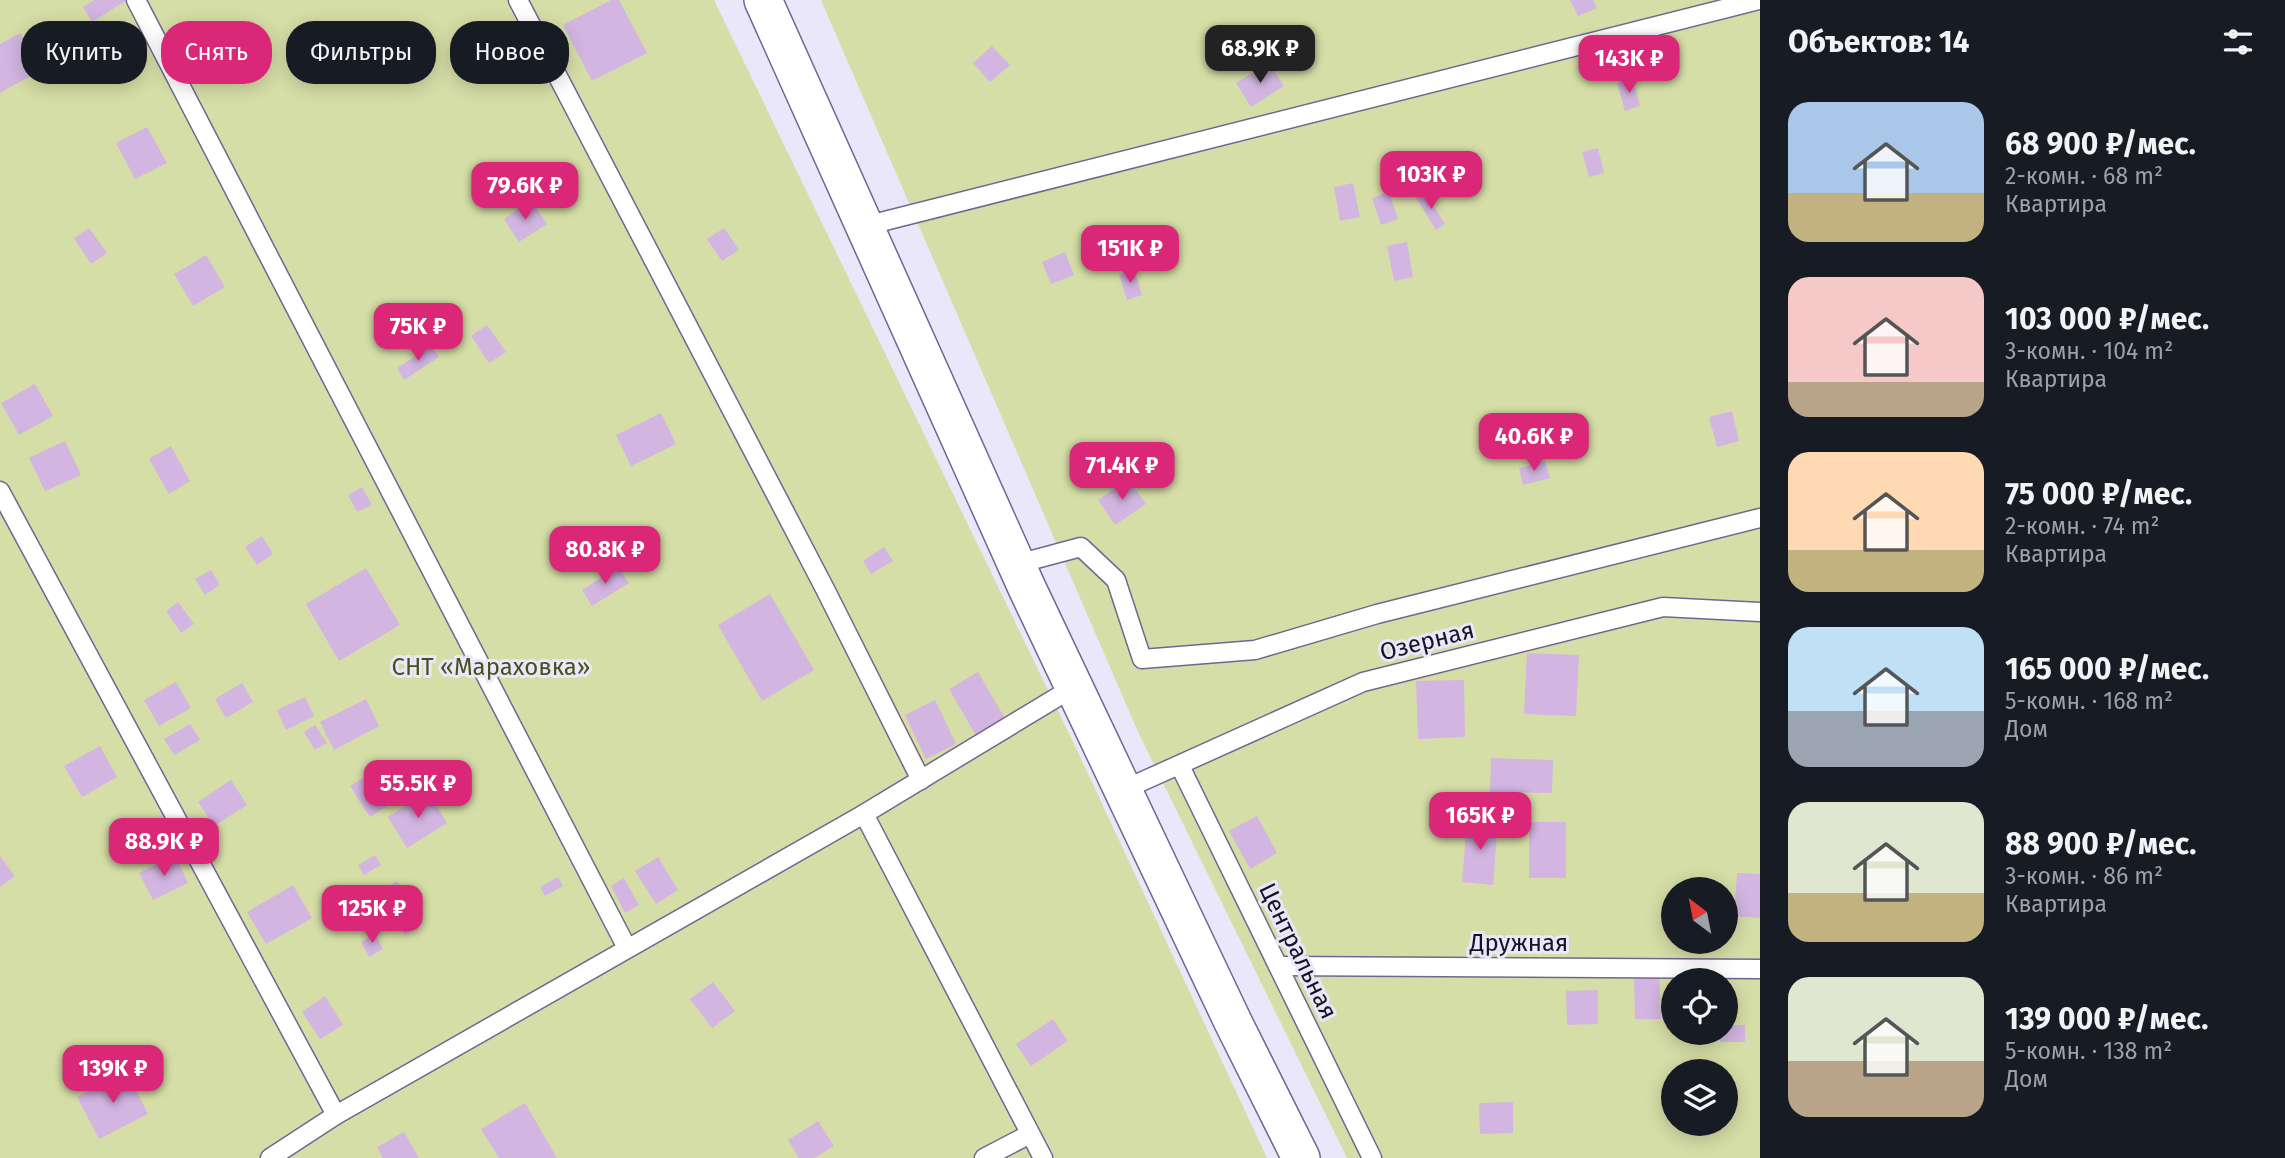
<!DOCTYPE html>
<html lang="ru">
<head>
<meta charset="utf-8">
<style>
	:root { --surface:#171b24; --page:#20242c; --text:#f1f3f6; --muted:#9ea1a6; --accent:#db2777 }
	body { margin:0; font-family:"Fira Sans",sans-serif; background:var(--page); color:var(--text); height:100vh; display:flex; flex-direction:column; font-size:26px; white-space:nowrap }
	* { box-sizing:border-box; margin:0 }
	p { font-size:23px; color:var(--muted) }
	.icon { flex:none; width:38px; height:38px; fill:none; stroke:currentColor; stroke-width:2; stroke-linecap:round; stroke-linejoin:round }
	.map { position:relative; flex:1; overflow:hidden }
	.details { display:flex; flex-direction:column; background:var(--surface); width:525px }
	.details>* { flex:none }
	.guide { position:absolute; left:21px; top:21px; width:665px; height:63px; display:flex; gap:14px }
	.needle { width:46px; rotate:328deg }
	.buttons { position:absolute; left:1661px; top:877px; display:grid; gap:14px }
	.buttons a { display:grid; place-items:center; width:77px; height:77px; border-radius:50%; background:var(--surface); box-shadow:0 4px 18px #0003; font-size:35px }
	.price { position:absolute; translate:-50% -60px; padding:0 16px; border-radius:14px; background:var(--accent); color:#fff; font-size:23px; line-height:46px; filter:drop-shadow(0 2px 4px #0008) }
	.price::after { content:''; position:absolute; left:50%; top:42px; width:21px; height:16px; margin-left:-10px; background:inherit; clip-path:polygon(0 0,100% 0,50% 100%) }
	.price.selected { background:#222; color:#fff }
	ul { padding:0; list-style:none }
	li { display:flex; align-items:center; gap:21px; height:175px; padding:0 28px }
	li span { display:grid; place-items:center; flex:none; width:196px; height:140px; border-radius:21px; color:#555 }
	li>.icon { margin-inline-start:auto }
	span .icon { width:84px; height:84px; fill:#fffc; stroke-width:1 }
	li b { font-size:30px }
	h2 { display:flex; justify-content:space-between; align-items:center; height:84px; padding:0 28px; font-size:30px }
	.chip { padding:0 24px; border-radius:28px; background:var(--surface); box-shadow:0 4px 18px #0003; font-size:24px; line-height:63px }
	.chip.selected { background:var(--accent); color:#fff }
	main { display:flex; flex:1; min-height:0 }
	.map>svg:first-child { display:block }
	.green { fill:#d6dea7; fill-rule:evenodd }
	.building { fill:#d2b5e1 }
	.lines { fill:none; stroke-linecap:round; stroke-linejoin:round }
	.lane-casing { stroke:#706691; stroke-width:21 }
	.street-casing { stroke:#706691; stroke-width:40 }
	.lane { stroke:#fff; stroke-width:18 }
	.street { stroke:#fff; stroke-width:37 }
	.labels { text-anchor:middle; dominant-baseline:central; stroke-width:6; stroke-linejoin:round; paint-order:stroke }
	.street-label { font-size:24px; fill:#171324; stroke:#ebe7fb }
	.park-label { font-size:24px; fill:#4b501a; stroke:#ebe7fb }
</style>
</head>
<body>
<main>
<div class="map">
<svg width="1760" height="1158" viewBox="0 0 1760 1158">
	<rect width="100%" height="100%" fill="#ebe7fb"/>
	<g class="green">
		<path d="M0 0H714L1078 752 1267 1158H0Z"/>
		<path d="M821 0H1760V1158H1347L1139 734ZM1673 889H1726V942H1673ZM1673 980H1726V1032H1673ZM1673 1071H1726V1124H1673Z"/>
	</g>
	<g class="building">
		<path d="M94 0H127L92 22 83 7Z"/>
		<path d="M611 0H619L647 53 592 81 563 25Z"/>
		<path d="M1570 0H1593L1597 8 1578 16Z"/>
		<path d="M20 33 41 70 0 93V44Z"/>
		<path d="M992 46 1010 65 990 82 973 63Z"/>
		<path d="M1269 63 1284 86 1251 107 1236 83Z"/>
		<path d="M1633 79 1640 106 1625 111 1617 83Z"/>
		<path d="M147 127 167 163 135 179 116 143Z"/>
		<path d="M1598 148 1604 173 1589 177 1582 152Z"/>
		<path d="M1353 183 1360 217 1340 221 1334 187Z"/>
		<path d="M1389 192 1398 219 1381 225 1372 198Z"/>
		<path d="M1425 192 1445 224 1436 230 1416 198Z"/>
		<path d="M531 201 547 224 519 242 504 219Z"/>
		<path d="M89 228 107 253 91 264 74 238Z"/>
		<path d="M724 228 739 250 722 261 707 239Z"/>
		<path d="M1407 242 1413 277 1394 281 1387 246Z"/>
		<path d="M1065 252 1074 275 1051 284 1042 262Z"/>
		<path d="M206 255 225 287 193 306 174 274Z"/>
		<path d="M1134 270 1142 295 1127 300 1119 275Z"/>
		<path d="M487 325 506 352 489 363 471 336Z"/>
		<path d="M431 346 439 357 404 380 397 368Z"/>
		<path d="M35 384 53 416 19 435 1 403Z"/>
		<path d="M1732 411 1739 441 1717 447 1709 417Z"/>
		<path d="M661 413 676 444 631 466 616 435Z"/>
		<path d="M1572 416 1582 448 1545 458 1536 426Z"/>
		<path d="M65 441 81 475 45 491 29 458Z"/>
		<path d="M171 446 190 481 169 494 149 459Z"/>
		<path d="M1545 461 1550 478 1523 485 1519 468Z"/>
		<path d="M1128 479 1146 504 1115 525 1098 500Z"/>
		<path d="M362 487 372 505 357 512 348 495Z"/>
		<path d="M262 536 273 554 257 565 245 547Z"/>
		<path d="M884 547 893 561 871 574 863 561Z"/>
		<path d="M618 567 629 583 592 606 582 590Z"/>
		<path d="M366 568 400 625 339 661 306 604Z"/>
		<path d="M211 570 220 585 205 595 195 579Z"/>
		<path d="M770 594 814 670 762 701 718 625Z"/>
		<path d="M178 602 194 624 181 633 166 611Z"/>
		<path d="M1527 653 1579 655 1576 716 1524 714Z"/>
		<path d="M978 672 1007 722 978 739 949 689Z"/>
		<path d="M1464 680 1465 737 1418 739 1416 681Z"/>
		<path d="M176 682 191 708 159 726 144 700Z"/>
		<path d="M242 683 253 702 226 718 215 699Z"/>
		<path d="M305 697 314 716 286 730 277 710Z"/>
		<path d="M366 699 379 726 334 750 320 722Z"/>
		<path d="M935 700 956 744 926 759 905 715Z"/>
		<path d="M190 724 200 740 174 755 164 739Z"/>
		<path d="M315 725 327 743 315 750 304 732Z"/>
		<path d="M100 746 117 777 82 797 64 766Z"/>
		<path d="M1491 758 1553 760 1552 793 1490 792Z"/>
		<path d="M373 772 392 803 370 817 350 786Z"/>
		<path d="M231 780 247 805 214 826 198 802Z"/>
		<path d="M428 792 447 823 407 848 388 817Z"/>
		<path d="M1257 816 1277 853 1250 869 1229 831Z"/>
		<path d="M1467 820 1498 822 1493 885 1462 882Z"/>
		<rect x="1529" y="822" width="37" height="56"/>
		<path d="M175 855 188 883 153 900 139 873Z"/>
		<path d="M375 855 381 865 364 875 358 865Z"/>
		<path d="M0 856 15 876 0 887Z"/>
		<path d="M658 857 678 890 656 904 635 871Z"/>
		<path d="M1737 873 1760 874V918L1734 916Z"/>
		<path d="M558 877 563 886 545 896 540 887Z"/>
		<path d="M624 878 639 905 625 913 611 886Z"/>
		<path d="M397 881 423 923 405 935 379 893Z"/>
		<path d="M293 885 312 918 266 944 247 912Z"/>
		<path d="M375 934 383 949 369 957 361 942Z"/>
		<path d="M1659 972 1661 1019H1635L1634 974Z"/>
		<path d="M713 982 735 1011 712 1028 690 999Z"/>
		<path d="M1598 990V1024L1567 1025 1566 991Z"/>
		<path d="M325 996 343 1025 320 1039 302 1012Z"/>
		<path d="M1053 1019 1068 1041 1031 1066 1016 1044Z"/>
		<path d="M1726 1025H1745V1042H1720V1032H1726Z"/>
		<path d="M127 1072 148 1114 99 1139 77 1097Z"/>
		<path d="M1513 1102V1133L1480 1134 1479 1103Z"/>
		<path d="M525 1103 557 1158H499L481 1129Z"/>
		<path d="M818 1121 834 1146 814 1158H799L788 1140Z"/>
		<path d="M404 1132 419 1158H383L377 1147Z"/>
	</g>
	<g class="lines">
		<g class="lane-casing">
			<g id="lane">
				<path d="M136 0 627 948"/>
				<path d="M518 0 825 589 921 780"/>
				<path d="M865 226 1759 0"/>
				<path d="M0 491 336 1115 864 814 1074 687"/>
				<path d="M1017 564 1081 547 1116 580 1142 659 1255 650 1377 614 1760 518"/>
				<path d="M1180 766 1372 1158"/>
				<path d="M1123 790 1363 682 1663 607 1760 612"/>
				<path d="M864 814 1043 1158"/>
				<path d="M1278 966 1760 969"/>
				<path d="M270 1158 336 1115"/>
				<path d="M984 1158 1030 1134"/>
			</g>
		</g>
		<g class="street-casing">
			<path id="street" d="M763 0 1027 588 1233 1022 1301 1158"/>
		</g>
		<use href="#lane" class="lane"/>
		<use href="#street" class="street"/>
	</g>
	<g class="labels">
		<g class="street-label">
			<text transform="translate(1427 641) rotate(-14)">Озерная</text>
			<text x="1519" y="943">Дружная</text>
			<text transform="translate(1298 951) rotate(64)">Центральная</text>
		</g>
		<g class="park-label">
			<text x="491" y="667">СНТ «Мараховка»</text>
		</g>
	</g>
</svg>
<div class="buttons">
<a><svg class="needle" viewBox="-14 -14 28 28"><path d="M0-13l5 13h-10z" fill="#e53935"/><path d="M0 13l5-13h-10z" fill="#9ea1a6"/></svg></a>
<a><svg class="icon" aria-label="locate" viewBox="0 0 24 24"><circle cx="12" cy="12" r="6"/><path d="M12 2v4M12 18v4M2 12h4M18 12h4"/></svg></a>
<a><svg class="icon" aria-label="layers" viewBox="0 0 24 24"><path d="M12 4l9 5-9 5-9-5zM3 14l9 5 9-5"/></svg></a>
</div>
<b class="price selected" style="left:1260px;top:85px">68.9K ₽</b>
<b class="price" style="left:1629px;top:95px">143K ₽</b>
<b class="price" style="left:1431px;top:211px">103K ₽</b>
<b class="price" style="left:525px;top:222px">79.6K ₽</b>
<b class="price" style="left:1130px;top:285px">151K ₽</b>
<b class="price" style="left:418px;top:363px">75K ₽</b>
<b class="price" style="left:1534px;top:473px">40.6K ₽</b>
<b class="price" style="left:1122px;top:502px">71.4K ₽</b>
<b class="price" style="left:605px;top:586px">80.8K ₽</b>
<b class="price" style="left:418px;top:820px">55.5K ₽</b>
<b class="price" style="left:1480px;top:852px">165K ₽</b>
<b class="price" style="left:164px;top:878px">88.9K ₽</b>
<b class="price" style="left:372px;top:945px">125K ₽</b>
<b class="price" style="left:113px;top:1105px">139K ₽</b>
<div class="guide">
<a class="chip">Купить</a>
<a class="chip selected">Снять</a>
<a class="chip">Фильтры</a>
<a class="chip">Новое</a>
</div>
</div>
<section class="details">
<h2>Объектов: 14<svg class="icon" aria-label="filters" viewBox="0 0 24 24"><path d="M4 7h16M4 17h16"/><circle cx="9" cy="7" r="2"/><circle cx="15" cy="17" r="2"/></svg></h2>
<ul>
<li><span style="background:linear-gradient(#a9c7e8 65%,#c2b280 0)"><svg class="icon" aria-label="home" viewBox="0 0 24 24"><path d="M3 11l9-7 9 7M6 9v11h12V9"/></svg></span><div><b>68 900 ₽/мес.</b><p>2-комн. · 68 m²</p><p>Квартира</p></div></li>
<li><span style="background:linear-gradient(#f6c9c9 75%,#b9a48a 0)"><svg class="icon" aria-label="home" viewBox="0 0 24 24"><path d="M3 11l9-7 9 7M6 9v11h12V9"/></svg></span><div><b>103 000 ₽/мес.</b><p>3-комн. · 104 m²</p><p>Квартира</p></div></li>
<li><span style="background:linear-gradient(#ffd9b3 70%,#c2b280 0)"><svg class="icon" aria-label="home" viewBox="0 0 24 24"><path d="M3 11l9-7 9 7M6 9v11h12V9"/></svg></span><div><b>75 000 ₽/мес.</b><p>2-комн. · 74 m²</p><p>Квартира</p></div></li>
<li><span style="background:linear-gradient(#bfe0f5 60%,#9aa5b1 0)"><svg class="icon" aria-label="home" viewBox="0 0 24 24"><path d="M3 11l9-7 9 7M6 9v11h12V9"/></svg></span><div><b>165 000 ₽/мес.</b><p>5-комн. · 168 m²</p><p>Дом</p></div></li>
<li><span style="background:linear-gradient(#dfe7d0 65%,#c2b280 0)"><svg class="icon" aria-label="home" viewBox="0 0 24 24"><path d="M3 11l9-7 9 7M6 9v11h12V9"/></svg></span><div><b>88 900 ₽/мес.</b><p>3-комн. · 86 m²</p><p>Квартира</p></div></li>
<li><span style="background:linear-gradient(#dfe7d0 60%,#b9a48a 0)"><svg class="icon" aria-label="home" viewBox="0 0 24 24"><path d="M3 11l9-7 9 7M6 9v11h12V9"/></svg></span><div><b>139 000 ₽/мес.</b><p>5-комн. · 138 m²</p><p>Дом</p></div></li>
</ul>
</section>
</main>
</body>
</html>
